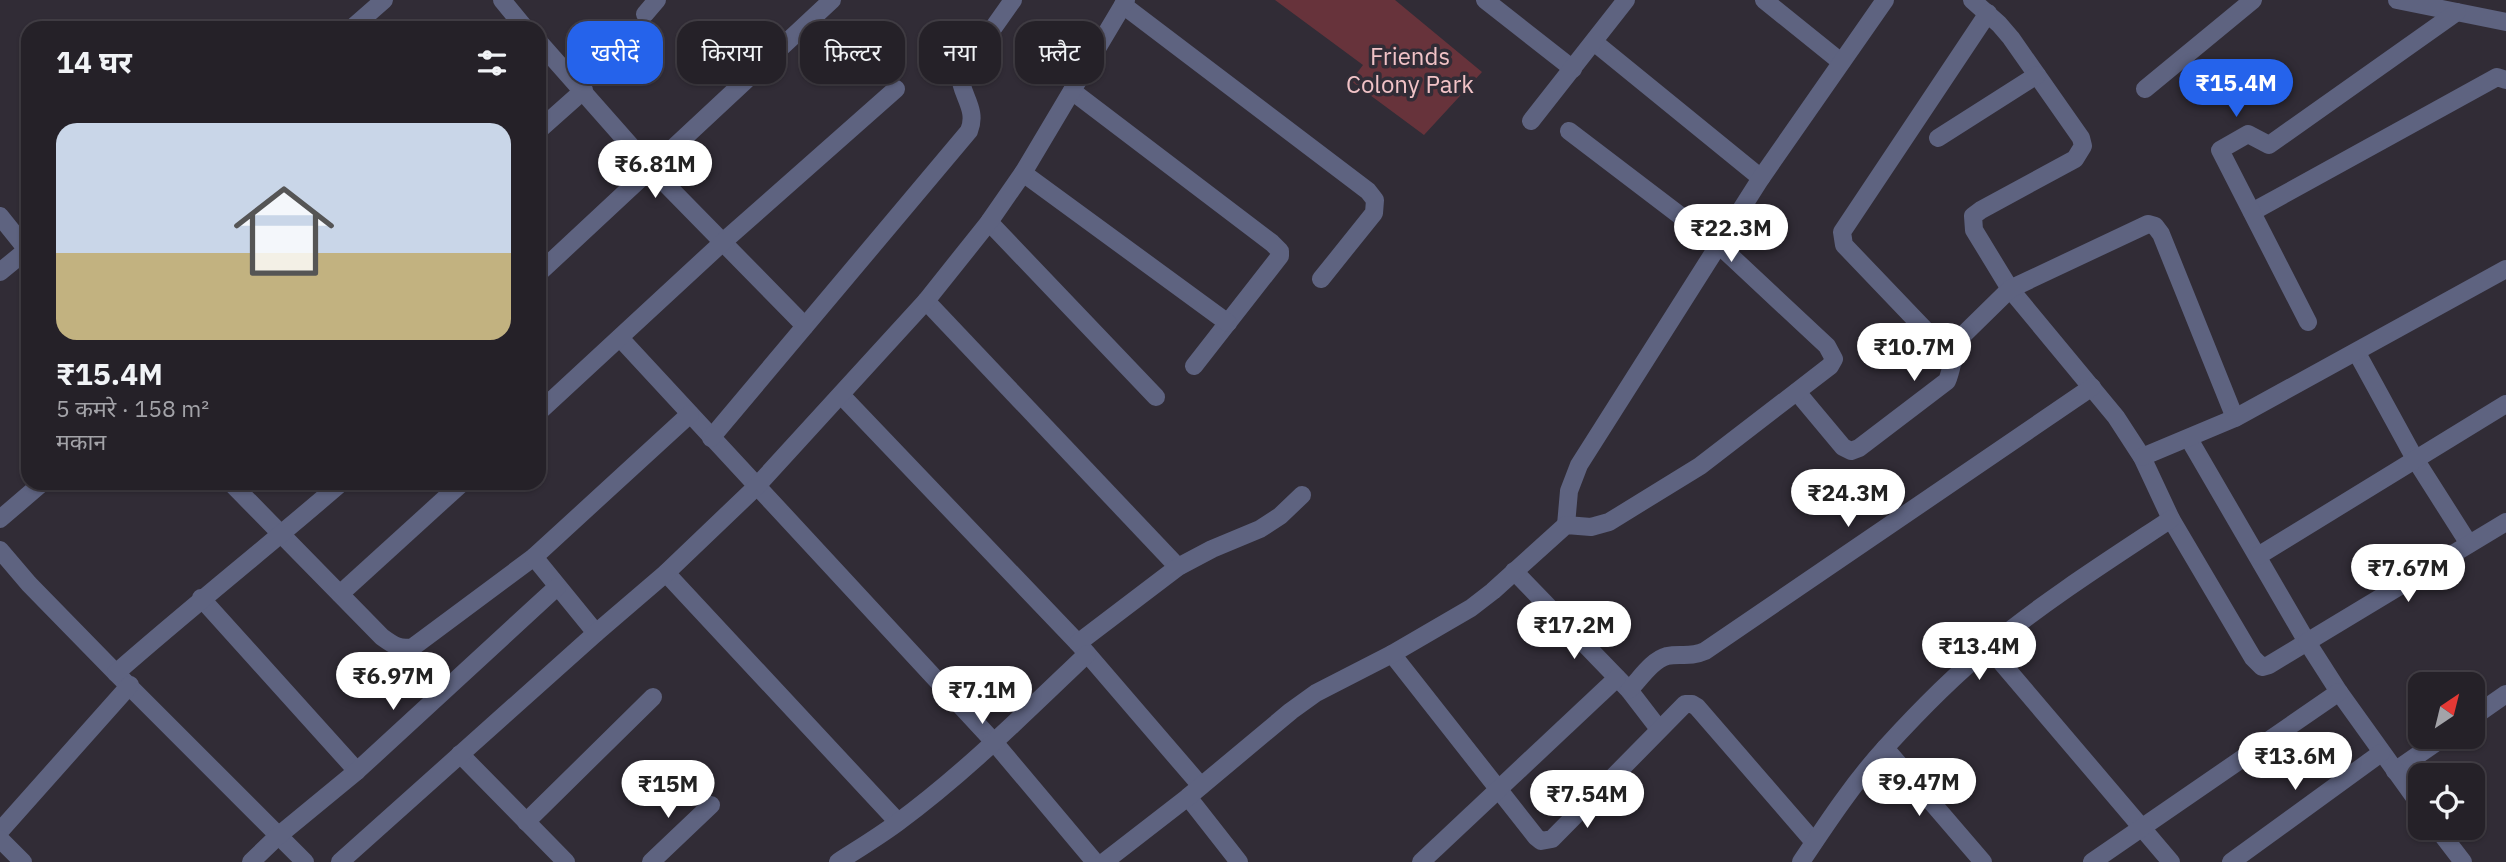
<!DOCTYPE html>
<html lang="hi">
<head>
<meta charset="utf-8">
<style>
	:root { --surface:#252128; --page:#2d2930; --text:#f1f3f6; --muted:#a3a3a8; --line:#423e45; --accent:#2563eb }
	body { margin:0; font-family:"IBM Plex Sans","Noto Sans Devanagari",sans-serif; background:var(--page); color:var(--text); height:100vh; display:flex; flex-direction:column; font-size:26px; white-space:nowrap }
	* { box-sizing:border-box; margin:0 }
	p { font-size:23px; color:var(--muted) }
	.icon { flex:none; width:38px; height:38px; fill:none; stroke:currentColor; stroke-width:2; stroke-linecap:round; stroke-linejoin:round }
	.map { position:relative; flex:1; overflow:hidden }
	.sheet { position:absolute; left:21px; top:21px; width:525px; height:469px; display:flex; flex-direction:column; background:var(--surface); border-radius:21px; box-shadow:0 2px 5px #0004,0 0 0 2px var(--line) }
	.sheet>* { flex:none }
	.guide { position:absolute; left:567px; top:21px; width:665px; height:63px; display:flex; gap:14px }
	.needle { width:46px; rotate:35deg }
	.fabs { position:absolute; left:2408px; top:672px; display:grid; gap:14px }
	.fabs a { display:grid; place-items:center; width:77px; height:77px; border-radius:14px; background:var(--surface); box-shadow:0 2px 5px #0004,0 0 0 2px var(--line); font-size:35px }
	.price { position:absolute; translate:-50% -60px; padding:0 16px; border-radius:24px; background:#fff; color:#222; font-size:23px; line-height:46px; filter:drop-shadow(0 2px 4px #0008) }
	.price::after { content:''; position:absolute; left:50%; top:42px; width:21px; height:16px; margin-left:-10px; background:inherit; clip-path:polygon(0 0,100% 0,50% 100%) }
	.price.on { background:var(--accent); color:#fff }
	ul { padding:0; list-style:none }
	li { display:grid; align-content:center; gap:14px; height:371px; padding:0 35px }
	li+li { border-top:2px solid var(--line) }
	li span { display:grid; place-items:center; height:217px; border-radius:21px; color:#555 }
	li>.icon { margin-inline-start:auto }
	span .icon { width:126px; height:126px; fill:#fffc; stroke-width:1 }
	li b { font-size:30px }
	h2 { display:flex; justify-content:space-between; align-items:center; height:84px; padding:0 35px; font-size:30px }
	.tag { padding:0 24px; border-radius:21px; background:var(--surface); box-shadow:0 2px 5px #0004,0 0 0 2px var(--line); font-size:24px; line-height:63px }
	.tag.on { background:var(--accent); color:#fff }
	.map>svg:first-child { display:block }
	.green { fill:#67333b }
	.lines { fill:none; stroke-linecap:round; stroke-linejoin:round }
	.minor { stroke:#5e6380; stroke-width:18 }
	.labels { text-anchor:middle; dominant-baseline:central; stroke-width:7; stroke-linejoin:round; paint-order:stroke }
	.park-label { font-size:24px; fill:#f1c3c7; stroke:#312c36 }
</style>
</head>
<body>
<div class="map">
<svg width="2506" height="862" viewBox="0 0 2506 862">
	<rect width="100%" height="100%" fill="#312c36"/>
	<path class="green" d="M1275 0H1395L1482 72 1424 135 1351 81 1363 65Z"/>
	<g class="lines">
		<g class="minor">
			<path d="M502 0 525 28"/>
			<path d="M1485 0 1573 69"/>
			<path d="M1764 0 1841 62"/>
			<path d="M1972 0 1999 24 2011 38 2081 138 2083 146 2075 159 1981 210 1973 216 1974 230 2010 289 2116 417 2142 457 2171 519 2253 658 2262 667 2269 665 2307 642 2189 439"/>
			<path d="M2397 0 2506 22"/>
			<path d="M1123 5 1368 191 1375 200 1374 213 1321 279"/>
			<path d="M645 14 657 0"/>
			<path d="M352 28 384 0"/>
			<path d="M539 42 652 170 805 326"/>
			<path d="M1594 42 1761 178"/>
			<path d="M2145 89 2253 0"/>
			<path d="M1072 91 1272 243 1280 251V256L1194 366"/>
			<path d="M1531 121 1626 0"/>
			<path d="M539 130 584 90"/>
			<path d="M1938 138 2037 75"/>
			<path d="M1023 173 1228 323"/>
			<path d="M2252 212 2497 77 2506 80"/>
			<path d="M0 216 28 251"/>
			<path d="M989 222 1156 397"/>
			<path d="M0 272 28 249"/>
			<path d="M539 273 832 0"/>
			<path d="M926 301 1178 567"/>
			<path d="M2308 322 2220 150 2248 134 2269 145 2457 12"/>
			<path d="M620 338 994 742 1095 862"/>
			<path d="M2357 353 2415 459 2469 544"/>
			<path d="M1954 360 1844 245 1842 232 1988 13"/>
			<path d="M1797 392 1843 447 1851 451 1859 448 1947 381C1953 367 1953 351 1960 338L2010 289 2148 224 2155 226 2161 234 2235 418"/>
			<path d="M841 395 1078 643 1201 786"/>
			<path d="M539 412 724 241 896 89"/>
			<path d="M711 438 969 131C978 109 961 96 960 75L1013 0"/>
			<path d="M2142 457 2235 418 2506 269"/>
			<path d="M231 483 382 637C393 645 400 650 413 647L534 557 690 414"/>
			<path d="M0 519 42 483"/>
			<path d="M1566 525 1569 491 1579 465 1761 178 1885 0"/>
			<path d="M0 550 29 584 116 673 305 862"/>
			<path d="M2258 556 2506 404"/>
			<path d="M534 557 596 633"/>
			<path d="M1514 571 1629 690 1659 729"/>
			<path d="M666 573 898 822"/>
			<path d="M340 594 462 483"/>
			<path d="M201 598 357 771"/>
			<path d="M1078 643 1178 567 1212 549 1260 529 1280 516 1302 495"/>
			<path d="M1989 648 2171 862"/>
			<path d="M1392 654 1536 837 1541 841 1552 839 1685 704H1692L1697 707 1814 842"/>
			<path d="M116 673C190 608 267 547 341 483"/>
			<path d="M1629 690C1640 679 1652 660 1667 656 1681 653 1689 658 1705 651L2092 387"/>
			<path d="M2473 717 2506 694"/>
			<path d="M1885 748 1983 862"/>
			<path d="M460 754 566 862"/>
			<path d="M2395 771 2444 737"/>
			<path d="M1188 797 1239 862"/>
			<path d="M2420 805 2339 692 2307 642 2506 522"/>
			<path d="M526 822 653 697"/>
			<path d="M2437 828 2463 862"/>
			<path d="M0 831 130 685"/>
			<path d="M0 839 23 862"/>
			<path d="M251 862 278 836 357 771 557 587"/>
			<path d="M340 862 596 633 666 573 756 487 926 301 989 222 1023 173 1126 0"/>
			<path d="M651 862 711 805"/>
			<path d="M838 862C858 849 878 837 897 823 965 773 1026 712 1087 654"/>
			<path d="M1104 862 1188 797 1291 711 1316 693 1392 654 1471 608 1493 591 1566 525 1591 527 1609 522 1700 466 1830 366 1834 359 1827 346 1720 246 1569 131"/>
			<path d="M1421 862 1617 678"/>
			<path d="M1801 862C1827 823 1854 782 1886 747 1918 712 1952 677 1989 647 2046 600 2109 560 2171 519"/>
			<path d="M2092 862 2339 692"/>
			<path d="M2231 862 2381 753"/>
		</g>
	</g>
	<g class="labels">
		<g class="park-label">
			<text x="1410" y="56">Friends<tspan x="1410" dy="28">Colony Park</tspan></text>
		</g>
	</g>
</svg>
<div class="fabs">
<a><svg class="needle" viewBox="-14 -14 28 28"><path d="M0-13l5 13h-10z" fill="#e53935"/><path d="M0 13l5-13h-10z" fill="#a3a3a8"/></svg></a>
<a><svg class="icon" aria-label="locate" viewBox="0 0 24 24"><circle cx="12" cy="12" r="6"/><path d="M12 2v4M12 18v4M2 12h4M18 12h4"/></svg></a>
</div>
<b class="price on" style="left:2236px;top:119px">₹15.4M</b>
<b class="price" style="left:655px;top:200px">₹6.81M</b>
<b class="price" style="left:1731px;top:264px">₹22.3M</b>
<b class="price" style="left:1914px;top:383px">₹10.7M</b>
<b class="price" style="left:1848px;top:529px">₹24.3M</b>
<b class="price" style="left:2408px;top:604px">₹7.67M</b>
<b class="price" style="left:1574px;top:661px">₹17.2M</b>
<b class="price" style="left:1979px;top:682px">₹13.4M</b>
<b class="price" style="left:393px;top:712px">₹6.97M</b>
<b class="price" style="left:982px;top:726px">₹7.1M</b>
<b class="price" style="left:2295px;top:792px">₹13.6M</b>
<b class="price" style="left:1919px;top:818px">₹9.47M</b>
<b class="price" style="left:668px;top:820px">₹15M</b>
<b class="price" style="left:1587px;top:830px">₹7.54M</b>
<div class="guide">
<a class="tag on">खरीदें</a>
<a class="tag">किराया</a>
<a class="tag">फ़िल्टर</a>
<a class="tag">नया</a>
<a class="tag">फ़्लैट</a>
</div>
<section class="sheet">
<h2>14 घर<svg class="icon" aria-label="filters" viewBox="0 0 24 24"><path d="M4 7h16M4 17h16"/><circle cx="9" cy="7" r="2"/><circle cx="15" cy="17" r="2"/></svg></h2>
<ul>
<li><span style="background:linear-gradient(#c9d6e8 60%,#c2b280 0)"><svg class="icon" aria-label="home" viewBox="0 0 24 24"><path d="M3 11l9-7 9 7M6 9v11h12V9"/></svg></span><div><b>₹15.4M</b><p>5 कमरे · 158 m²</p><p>मकान</p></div></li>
</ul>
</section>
</div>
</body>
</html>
